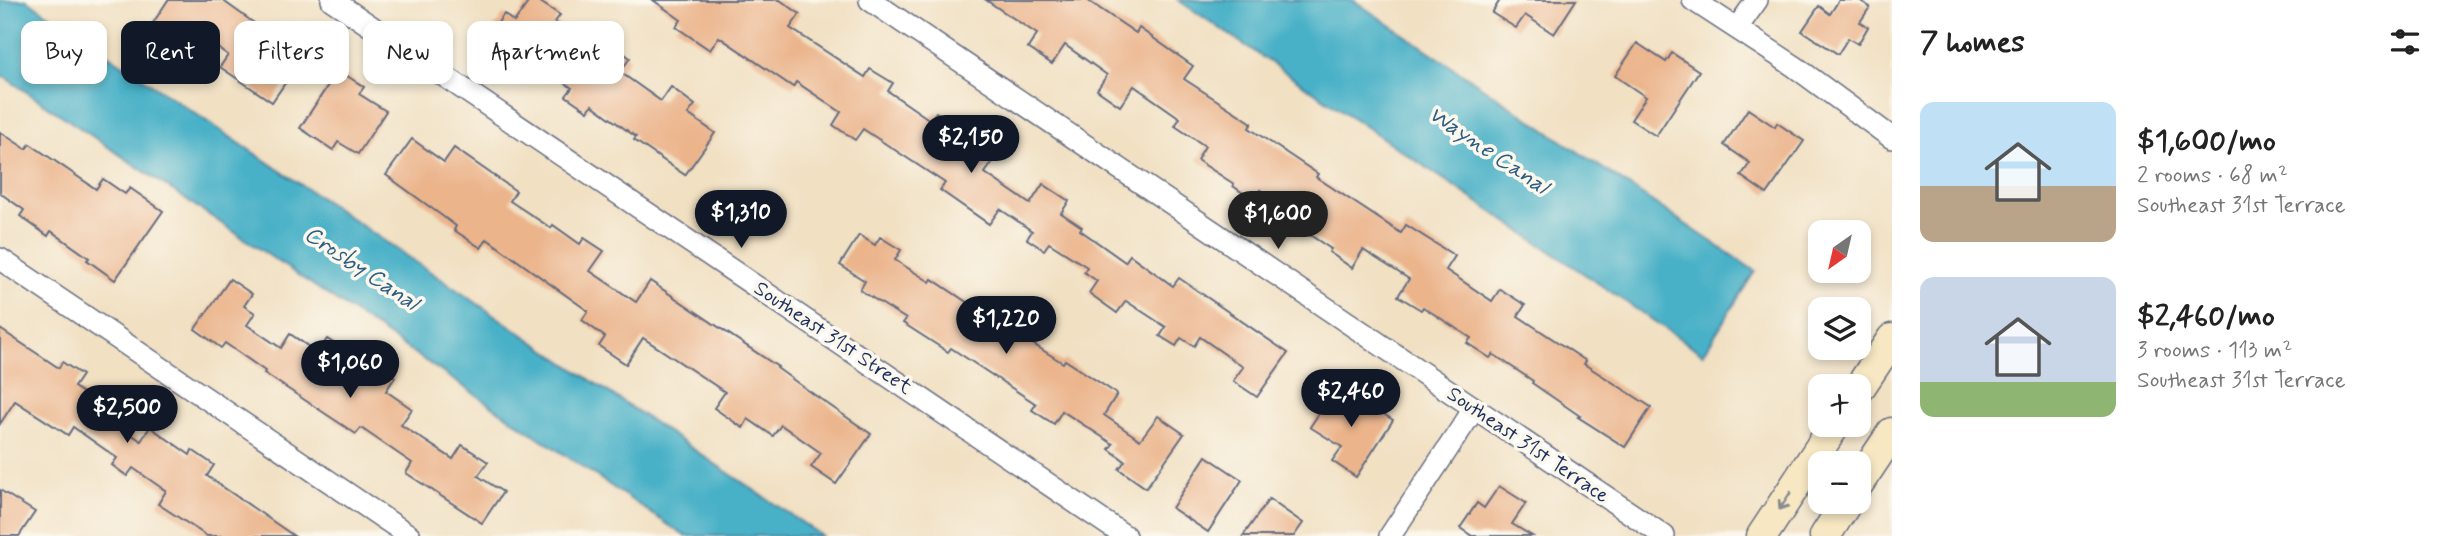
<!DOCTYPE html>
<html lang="en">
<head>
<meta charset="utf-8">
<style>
	:root { --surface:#fff; --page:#f6f6f6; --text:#222; --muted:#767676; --accent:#111827 }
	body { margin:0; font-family:Mynerve,sans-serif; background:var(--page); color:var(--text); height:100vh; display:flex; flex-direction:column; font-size:26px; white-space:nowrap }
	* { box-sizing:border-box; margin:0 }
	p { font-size:23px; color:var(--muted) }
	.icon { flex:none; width:38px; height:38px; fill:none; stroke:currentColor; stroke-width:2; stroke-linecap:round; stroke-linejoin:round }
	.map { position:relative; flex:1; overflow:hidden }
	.sheet { display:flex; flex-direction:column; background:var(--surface); width:560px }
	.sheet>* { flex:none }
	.guide { position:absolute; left:21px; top:21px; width:665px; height:63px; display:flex; gap:14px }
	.needle { width:46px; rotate:214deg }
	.controls { position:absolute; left:1808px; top:220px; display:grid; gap:14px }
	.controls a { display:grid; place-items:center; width:63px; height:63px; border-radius:14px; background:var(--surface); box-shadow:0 4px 10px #0003; font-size:35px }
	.price { position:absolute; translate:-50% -60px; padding:0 16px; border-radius:24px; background:var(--accent); color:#fff; font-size:23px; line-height:46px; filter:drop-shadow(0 2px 4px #0008) }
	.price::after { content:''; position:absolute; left:50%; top:42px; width:21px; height:16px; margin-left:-10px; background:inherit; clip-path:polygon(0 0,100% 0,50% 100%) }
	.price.on { background:#222; color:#fff }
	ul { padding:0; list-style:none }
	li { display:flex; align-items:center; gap:21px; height:175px; padding:0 28px }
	li span { display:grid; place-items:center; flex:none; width:196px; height:140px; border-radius:14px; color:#555 }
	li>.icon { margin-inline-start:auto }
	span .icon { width:84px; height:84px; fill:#fffc; stroke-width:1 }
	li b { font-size:30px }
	h2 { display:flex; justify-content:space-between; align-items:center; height:84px; padding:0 28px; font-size:30px }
	.pill { padding:0 24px; border-radius:14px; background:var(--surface); box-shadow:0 4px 10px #0003; font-size:24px; line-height:63px }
	.pill.on { background:var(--accent); color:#fff }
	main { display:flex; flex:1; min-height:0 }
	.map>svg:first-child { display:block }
	.water { fill:#49b1c7; stroke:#327092; stroke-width:2 }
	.building { fill:#ebb48b }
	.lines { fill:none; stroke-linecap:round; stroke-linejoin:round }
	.minor-casing { stroke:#666d81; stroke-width:24 }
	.secondary-casing { stroke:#666d81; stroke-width:33 }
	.minor { stroke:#fff; stroke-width:21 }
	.secondary { stroke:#f7e8c3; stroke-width:30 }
	.oneway { stroke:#898c90 }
	.labels { text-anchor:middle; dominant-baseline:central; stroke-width:7; stroke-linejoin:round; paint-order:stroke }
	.street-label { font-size:21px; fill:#1b2f5e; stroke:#fbf7ec }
	.water-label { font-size:23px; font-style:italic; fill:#2b5c83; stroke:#fbf7ec }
</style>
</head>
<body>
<main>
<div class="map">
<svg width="1892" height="536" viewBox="0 0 1892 536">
	<rect width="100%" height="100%" fill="#fbf7ec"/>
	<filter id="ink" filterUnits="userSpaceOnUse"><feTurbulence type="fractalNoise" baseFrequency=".0143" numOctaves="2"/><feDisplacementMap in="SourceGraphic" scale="14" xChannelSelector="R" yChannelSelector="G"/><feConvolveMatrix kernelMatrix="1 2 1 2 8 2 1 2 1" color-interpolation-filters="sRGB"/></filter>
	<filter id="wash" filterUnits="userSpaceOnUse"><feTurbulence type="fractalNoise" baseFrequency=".00686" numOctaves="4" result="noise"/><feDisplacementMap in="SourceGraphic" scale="28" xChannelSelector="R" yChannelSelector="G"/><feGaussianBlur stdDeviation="1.57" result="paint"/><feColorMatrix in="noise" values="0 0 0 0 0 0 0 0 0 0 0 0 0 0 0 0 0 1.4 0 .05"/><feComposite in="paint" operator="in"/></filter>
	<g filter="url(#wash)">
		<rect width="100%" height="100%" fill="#f1e0c2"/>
		<g class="water">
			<path d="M0 0H27L822 536H685L0 74Z"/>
			<path d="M1178 0H1353L1755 271 1703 354Z"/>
		</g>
		<g id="blocks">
			<g class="building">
				<path d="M168 0H222L275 38 282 28 310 47 272 102 220 67 228 55 187 27 178 40 153 23Z"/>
				<path d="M530 0H537L560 15 555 22 597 52 606 40 630 58 620 72 661 101 671 87 695 105 688 114 715 133 685 175 634 140 636 137 592 105 588 111 566 96 572 88 524 54 518 63 485 41 504 14 514 22Z"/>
				<path d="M653 0H780L800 14 790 28 865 77 870 69 893 83 888 91 930 120 936 112 998 154 985 173 1030 204 1043 184 1069 201 1061 213 1082 227 1080 230 1125 262 1130 255 1173 286 1179 278 1288 353 1257 397 1233 381 1243 367 1200 337 1194 346 1181 338 1176 346 1160 336 1166 327 1126 301 1117 313 1089 293 1097 281 1084 272 1087 267 1049 243 1044 250 1027 239 1032 231 1000 209 989 224 940 190 945 183 863 129 855 140 833 125 841 112 796 82 793 87 719 37 710 50 676 27 681 20Z"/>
				<path d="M986 0H1087L1136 33 1139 28 1193 66 1184 79 1252 123 1249 128 1318 174 1316 177 1401 233 1406 225 1455 256 1446 270 1492 301 1500 289 1525 305 1518 316 1586 361 1584 364 1651 407 1625 447 1578 417 1580 416 1532 383 1533 381 1493 354 1490 358 1467 343 1471 338 1423 307 1421 310 1398 296 1409 279 1363 250 1352 268 1329 252 1331 249 1301 229 1306 221 1260 190 1253 200 1233 186 1234 184 1197 160 1205 146 1175 126 1180 118 1134 86 1120 106 1097 90 1107 75 1065 45 1052 64 1028 48 1037 34Z"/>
				<path d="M1500 0H1576L1554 34 1525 15 1516 28 1492 13Z"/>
				<path d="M1839 0H1859L1870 7 1860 22 1868 27 1858 44 1848 38 1838 54 1802 31 1819 6 1830 14Z"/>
				<path d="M1637 43 1666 62 1672 53 1699 71 1656 136 1631 120 1646 97 1615 76Z"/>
				<path d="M338 70 364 87 359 94 386 111 358 154 338 142 333 150 300 128Z"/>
				<path d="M1748 109 1775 127 1777 123 1804 141 1767 194 1741 176 1750 163 1724 145Z"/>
				<path d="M0 132 26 149 30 144 96 189 103 179 125 194 130 188 163 211 115 280 87 260 89 258 51 231 48 236 20 216 24 210 0 193Z"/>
				<path d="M412 139 444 162 454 148 516 191 510 201 551 228 553 225 580 244 584 238 604 251 590 271 636 302 650 281 778 367 777 368 806 389 871 434 836 484 811 467 821 453 781 425 773 436 748 419 743 428 714 408 725 392 643 338 626 364 599 346 605 337 582 320 588 311 487 239 481 248 454 230 456 226 386 175Z"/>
				<path d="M859 235 875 245 880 237 901 250 895 260 930 282 932 279 977 309 974 313 1014 339 1017 334 1063 363 1065 360 1117 394 1104 415 1140 440 1158 416 1184 434 1146 488 1119 469 1125 461 1109 449 1113 444 1062 411 1054 424 1032 410 1036 404 951 348 948 352 903 323 906 319 860 290 865 281 840 265Z"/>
				<path d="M230 279 252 294 244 306 255 313 247 325 281 348 290 334 318 353 327 339 366 365 370 360 395 377 386 391 412 409 401 425 453 459 462 445 488 462 478 476 503 492 482 523 406 473 412 463 361 428 356 434 264 373 265 371 225 343 221 348 195 329Z"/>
				<path d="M0 329 59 368 62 362 82 375 74 387 102 406 99 411 141 441 150 427 190 455 192 450 214 465 207 476 294 536H207L158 504 166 491 133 468 127 476 112 465 117 458 73 427 68 435 15 401 0 424Z"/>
				<path d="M1338 385 1393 420 1356 477 1332 461 1342 447 1310 427Z"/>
				<path d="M1206 456 1242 480 1208 532 1172 508Z"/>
				<path d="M1499 486 1526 503 1512 524 1532 536H1472L1460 528 1477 503 1484 508Z"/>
				<path d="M0 490 35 512 19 536H0Z"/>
				<path d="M1269 499 1303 523 1294 536H1243Z"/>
			</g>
		</g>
	</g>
	<g filter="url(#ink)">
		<use href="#blocks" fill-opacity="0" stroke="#666d81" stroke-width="2"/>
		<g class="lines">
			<g class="minor-casing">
				<g id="minor">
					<path d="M332 0 1125 536"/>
					<path d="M870 0 1664 536"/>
					<path d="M1693 0 1794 66 1892 138"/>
					<path d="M1737 28 1757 0"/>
					<path d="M0 259 410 536"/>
					<path d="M1390 536 1474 409"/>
				</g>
			</g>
			<g class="secondary-casing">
				<g id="secondary">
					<path d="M1858 390 1892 339"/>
					<path d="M1858 484 1892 433"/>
					<path d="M1762 536 1835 425"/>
					<path d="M1825 536 1847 502"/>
				</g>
			</g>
			<use href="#minor" class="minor"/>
			<use href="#secondary" class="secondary"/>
		</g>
		<defs><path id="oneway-shaft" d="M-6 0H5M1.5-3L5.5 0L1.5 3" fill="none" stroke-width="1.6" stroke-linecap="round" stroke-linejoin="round" transform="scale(1.75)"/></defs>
		<use class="oneway" href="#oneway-shaft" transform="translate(1785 501) rotate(123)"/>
	</g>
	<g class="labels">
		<g class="street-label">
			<text transform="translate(833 338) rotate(34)">Southeast 31st Street</text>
			<text transform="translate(1528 445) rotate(34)">Southeast 31st Terrace</text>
		</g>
		<g class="water-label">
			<text transform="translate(1488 151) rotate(34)">Wayne Canal</text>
			<text transform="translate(361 269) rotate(34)">Crosby Canal</text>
		</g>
	</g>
</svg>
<div class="controls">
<a><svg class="needle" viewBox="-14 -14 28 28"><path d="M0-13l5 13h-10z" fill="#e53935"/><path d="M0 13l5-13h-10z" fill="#767676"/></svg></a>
<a><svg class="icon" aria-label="layers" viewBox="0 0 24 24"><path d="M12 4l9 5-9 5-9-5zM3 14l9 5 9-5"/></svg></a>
<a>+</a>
<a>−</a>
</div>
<b class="price" style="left:971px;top:175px">$2,150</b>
<b class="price" style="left:741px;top:250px">$1,310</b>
<b class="price on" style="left:1278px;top:251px">$1,600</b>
<b class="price" style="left:1006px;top:356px">$1,220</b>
<b class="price" style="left:350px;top:400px">$1,060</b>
<b class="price" style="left:1351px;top:429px">$2,460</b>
<b class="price" style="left:127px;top:445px">$2,500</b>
<div class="guide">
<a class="pill">Buy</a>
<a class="pill on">Rent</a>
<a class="pill">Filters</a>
<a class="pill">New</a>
<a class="pill">Apartment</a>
</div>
</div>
<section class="sheet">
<h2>7 homes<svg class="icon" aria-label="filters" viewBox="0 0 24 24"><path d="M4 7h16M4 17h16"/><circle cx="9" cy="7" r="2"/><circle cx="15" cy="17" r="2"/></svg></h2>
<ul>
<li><span style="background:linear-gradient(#bfe0f5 60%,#b9a48a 0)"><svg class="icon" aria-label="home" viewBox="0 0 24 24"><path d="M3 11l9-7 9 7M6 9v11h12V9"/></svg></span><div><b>$1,600/mo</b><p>2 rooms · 68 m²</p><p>Southeast 31st Terrace</p></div></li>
<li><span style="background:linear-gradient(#c9d6e8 75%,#8fb573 0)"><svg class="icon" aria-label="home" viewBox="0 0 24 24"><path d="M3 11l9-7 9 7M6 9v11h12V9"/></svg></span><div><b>$2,460/mo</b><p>3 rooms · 113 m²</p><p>Southeast 31st Terrace</p></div></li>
</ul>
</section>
</main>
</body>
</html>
